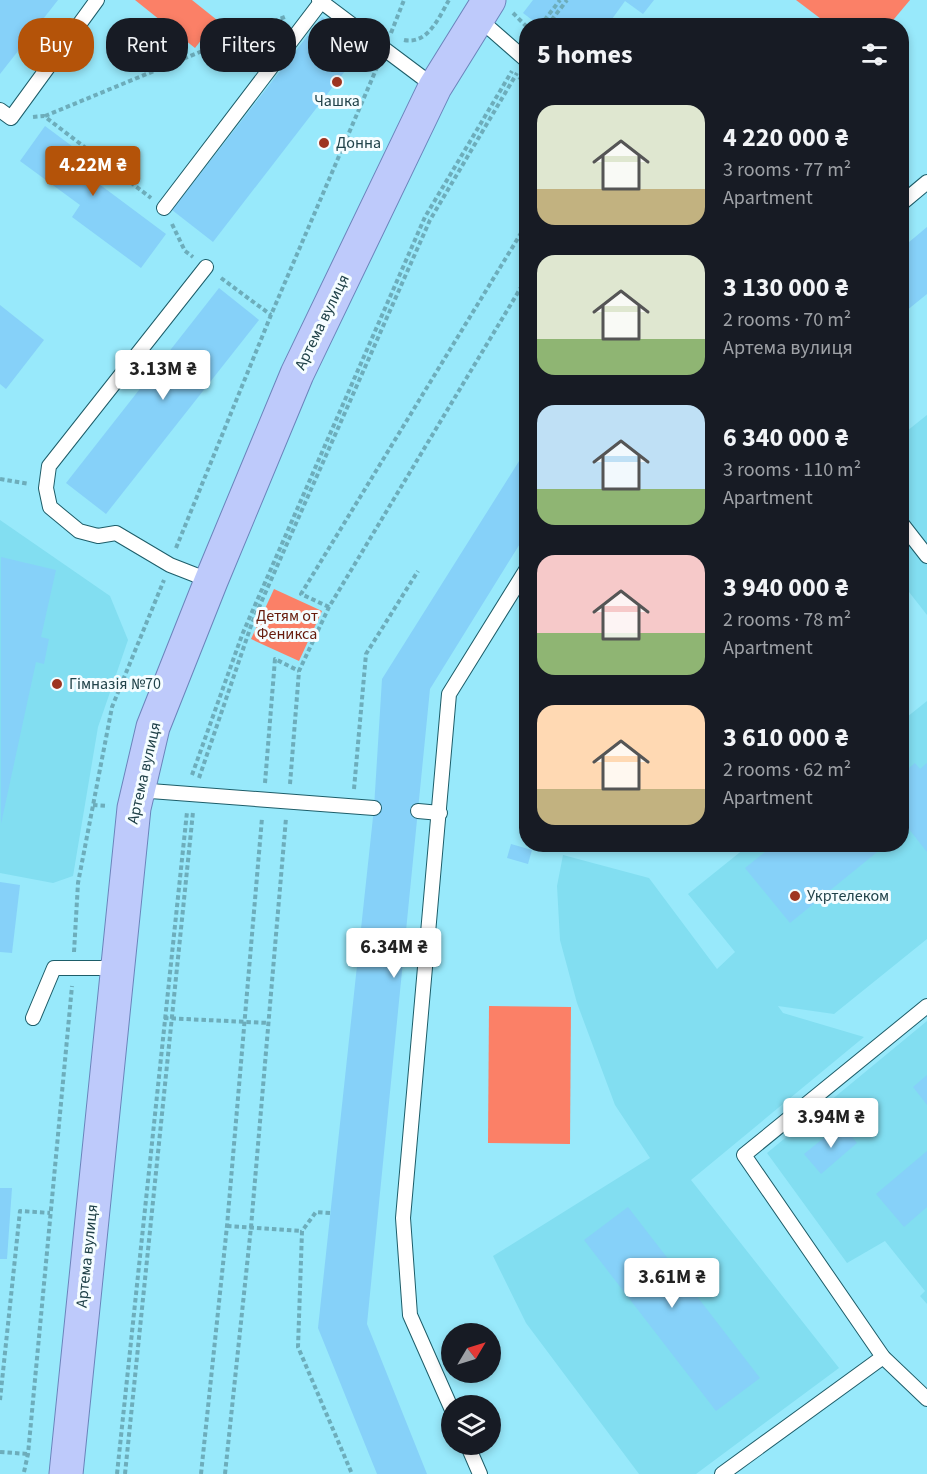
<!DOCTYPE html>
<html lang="en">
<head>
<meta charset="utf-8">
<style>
	:root { --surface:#171b24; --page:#20242c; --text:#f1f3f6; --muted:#9ea1a6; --accent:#b45309 }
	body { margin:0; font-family:"Source Sans 3",sans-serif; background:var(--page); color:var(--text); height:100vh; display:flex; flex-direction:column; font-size:22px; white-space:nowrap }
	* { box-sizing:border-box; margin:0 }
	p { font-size:20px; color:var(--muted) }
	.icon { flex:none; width:33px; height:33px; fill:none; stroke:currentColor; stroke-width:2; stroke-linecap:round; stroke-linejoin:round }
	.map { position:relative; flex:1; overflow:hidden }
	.sheet { position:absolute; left:519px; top:18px; width:390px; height:834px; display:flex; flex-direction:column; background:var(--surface); border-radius:24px; box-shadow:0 3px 9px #0003 }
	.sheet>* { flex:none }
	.guide { position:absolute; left:18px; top:18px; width:411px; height:54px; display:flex; gap:12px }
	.needle { width:39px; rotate:52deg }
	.controls { position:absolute; left:441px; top:1323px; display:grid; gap:12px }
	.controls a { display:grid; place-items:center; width:60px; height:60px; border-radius:50%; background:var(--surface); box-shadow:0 3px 9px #0003; font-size:30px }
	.price { position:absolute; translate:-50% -51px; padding:0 14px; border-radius:6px; background:#fff; color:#222; font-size:20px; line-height:39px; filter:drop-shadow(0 2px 3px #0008) }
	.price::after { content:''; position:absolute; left:50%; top:36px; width:18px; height:14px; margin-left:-9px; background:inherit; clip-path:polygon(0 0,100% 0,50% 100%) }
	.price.current { background:var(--accent); color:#fff }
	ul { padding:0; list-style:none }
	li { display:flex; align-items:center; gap:18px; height:150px; padding:0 18px }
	li span { display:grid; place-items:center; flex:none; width:168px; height:120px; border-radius:18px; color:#555 }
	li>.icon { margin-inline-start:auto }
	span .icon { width:72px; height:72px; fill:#fffc; stroke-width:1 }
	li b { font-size:26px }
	h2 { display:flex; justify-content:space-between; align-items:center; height:72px; padding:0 18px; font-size:26px }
	.chip { padding:0 21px; border-radius:24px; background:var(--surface); box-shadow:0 3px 9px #0003; font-size:21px; line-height:54px }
	.chip.current { background:var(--accent); color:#fff }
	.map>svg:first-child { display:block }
	.built { fill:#82def1 }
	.green { fill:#fb8067 }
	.building { fill:#86d1f9 }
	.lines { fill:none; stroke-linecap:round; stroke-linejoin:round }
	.service-casing { stroke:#1d5d69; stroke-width:16 }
	.primary-casing { stroke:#6b84bb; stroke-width:35 }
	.path { stroke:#6dadbb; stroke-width:4; stroke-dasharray:4.5 3; stroke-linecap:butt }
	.service { stroke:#fff; stroke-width:14 }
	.primary { stroke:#becafb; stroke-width:33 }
	.poi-dot { fill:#9e3521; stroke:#f5fdff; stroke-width:2 }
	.labels { text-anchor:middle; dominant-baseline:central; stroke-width:6; stroke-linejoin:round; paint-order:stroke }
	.poi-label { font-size:16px; fill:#204249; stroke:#f5fdff; text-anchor:start }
	.street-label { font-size:16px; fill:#204249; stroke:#f5fdff }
	.park-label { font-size:16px; fill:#671b0c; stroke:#f5fdff }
</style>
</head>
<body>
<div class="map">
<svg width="927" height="1474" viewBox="0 0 927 1474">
	<rect width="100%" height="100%" fill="#98e9fb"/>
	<g class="built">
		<path d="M927 415V615L902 583V435Z"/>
		<path d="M0 520 110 596 128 640 98 727 73 876 53 883 0 873Z"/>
		<path d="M927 701V939L834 1014 778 1006 783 1013 864 1037 691 1180 839 1368 696 1474H639L526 1323 493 1256 650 1158 615 1105 577 1003 560 940 557 886 563 855 649 878 717 969 735 952 688 894 749 845 902 844V721Z"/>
		<path d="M927 1021V1304L920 1296 925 1291 885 1241 847 1263 767 1153Z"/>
	</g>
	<g class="green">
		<path d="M135 0H192L217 20 195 48Z"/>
		<path d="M796 0H910L889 25H829Z"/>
		<path d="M274 589 322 611 299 661 251 639Z"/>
		<path d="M489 1006 571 1007 570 1144 488 1143Z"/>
	</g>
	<g class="building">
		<path d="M0 0H58L0 74Z"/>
		<path d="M533 0H654L643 14 625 1 607 26H540L523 13Z"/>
		<path d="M322 17 362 49 213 242 172 210Z"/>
		<path d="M45 126 108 173 99 184 166 234 141 268 72 217 80 205 20 161Z"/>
		<path d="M927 227V294L906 311 902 305V248Z"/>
		<path d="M219 288 259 320 106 514 66 483Z"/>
		<path d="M0 305 44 340 6 389 0 384Z"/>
		<path d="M526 450V534L430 689 367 1324 427 1474H377L318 1328 374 808 382 679Z"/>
		<path d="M1 557 56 570 41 637 49 639 44 664 36 662 1 824Z"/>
		<path d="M915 763 920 769 927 763V852L908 828 902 832V774Z"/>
		<path d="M511 844 532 850 528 864 507 858Z"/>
		<path d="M775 844H887L790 923 745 868Z"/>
		<path d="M0 882 20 885 12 953 0 952Z"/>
		<path d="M927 1075V1105L913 1087Z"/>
		<path d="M841 1124 857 1143 821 1174 804 1154Z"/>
		<path d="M927 1151V1207L904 1227 876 1194Z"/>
		<path d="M0 1188H12L7 1259H0Z"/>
		<path d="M628 1207 760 1378 716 1411 584 1240Z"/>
	</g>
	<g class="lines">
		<g class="service-casing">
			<g id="service">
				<path d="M319 0 435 87"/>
				<path d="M478 18 526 60"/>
				<path d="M0 110 11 118 97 0"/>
				<path d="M902 203 927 182"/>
				<path d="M164 208 321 2"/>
				<path d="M206 267 49 466 46 488 50 507 79 531 98 536 116 533 170 565 211 581"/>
				<path d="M902 524 927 556"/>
				<path d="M137 790 374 808"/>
				<path d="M418 811 440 813"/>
				<path d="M927 1006 744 1155 883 1357 927 1399"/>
				<path d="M33 1018 54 968H117"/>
				<path d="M452 1410 410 1315 403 1218 449 694 526 570"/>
				<path d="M467 1444 480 1474"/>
				<path d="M722 1474 883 1357"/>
			</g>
		</g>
		<g class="primary-casing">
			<path id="primary" d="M66 1474 134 808 153 727 211 581 297 374 435 87 489 0"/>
		</g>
		<g class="path">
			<path d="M513 13 526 26"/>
			<path d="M540 26 560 0"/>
			<path d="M547 26 567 0"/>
			<path d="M391 33 404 0"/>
			<path d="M404 40C428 45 439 17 449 0"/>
			<path d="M519 77 526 84"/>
			<path d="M45 116 287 16"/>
			<path d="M33 117 44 116 151 198"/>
			<path d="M172 224 185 251 193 257"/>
			<path d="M221 278 271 315"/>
			<path d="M0 479 29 484"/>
			<path d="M176 548 271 315 378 65"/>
			<path d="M329 607 301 594 526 225"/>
			<path d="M192 775 242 635 425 217 512 71"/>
			<path d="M199 778 252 623 430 220 517 73"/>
			<path d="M265 783 275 659 299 671"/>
			<path d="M290 784 299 671 329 607 526 279"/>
			<path d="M354 789 366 654 418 571"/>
			<path d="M93 805 108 806"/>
			<path d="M74 952 78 883 112 707 164 580"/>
			<path d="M164 1018 269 1023"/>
			<path d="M330 1213 316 1212 302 1231 298 1347 352 1474"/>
			<path d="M227 1226 302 1231"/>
			<path d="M0 1400 20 1211 50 1213"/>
			<path d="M0 1452 28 1454"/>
			<path d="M24 1472 28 1454 72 986"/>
			<path d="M117 1474 187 812"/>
			<path d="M125 1474 193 812"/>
			<path d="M201 1474 227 1226 262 818"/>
			<path d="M225 1474 251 1227 286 818"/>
		</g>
		<use href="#service" class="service"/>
		<use href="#primary" class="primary"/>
	</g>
	<g class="poi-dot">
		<circle cx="337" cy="82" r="6"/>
		<circle cx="324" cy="143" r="6"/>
		<circle cx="57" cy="684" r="6"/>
		<circle cx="795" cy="896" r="6"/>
	</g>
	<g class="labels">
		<g class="poi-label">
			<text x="337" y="101" text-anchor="middle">Чашка</text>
			<text x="336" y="143">Донна</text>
			<text x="69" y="684">Гімназія №70</text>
			<text x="807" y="896">Укртелеком</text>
		</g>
		<g class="street-label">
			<text transform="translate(322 322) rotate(-64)">Артема вулиця</text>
			<text transform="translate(144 773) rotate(-77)">Артема вулиця</text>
			<text transform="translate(87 1256) rotate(-84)">Артема вулиця</text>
		</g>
		<g class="park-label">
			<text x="287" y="616">Детям от<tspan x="287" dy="18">Феникса</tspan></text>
		</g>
	</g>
</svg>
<div class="controls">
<a><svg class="needle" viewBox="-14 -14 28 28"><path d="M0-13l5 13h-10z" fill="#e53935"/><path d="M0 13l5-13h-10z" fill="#9ea1a6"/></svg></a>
<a><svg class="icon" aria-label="layers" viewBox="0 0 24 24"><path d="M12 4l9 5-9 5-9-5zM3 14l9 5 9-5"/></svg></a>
</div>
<b class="price current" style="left:93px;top:197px">4.22M ₴</b>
<b class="price" style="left:163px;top:401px">3.13M ₴</b>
<b class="price" style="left:394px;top:979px">6.34M ₴</b>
<b class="price" style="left:831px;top:1149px">3.94M ₴</b>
<b class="price" style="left:672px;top:1309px">3.61M ₴</b>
<div class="guide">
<a class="chip current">Buy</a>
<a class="chip">Rent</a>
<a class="chip">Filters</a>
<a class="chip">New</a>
</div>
<section class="sheet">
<h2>5 homes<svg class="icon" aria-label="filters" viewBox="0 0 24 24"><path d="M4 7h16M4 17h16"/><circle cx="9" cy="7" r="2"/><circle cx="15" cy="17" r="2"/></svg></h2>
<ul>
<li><span style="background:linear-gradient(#dfe7d0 70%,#c2b280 0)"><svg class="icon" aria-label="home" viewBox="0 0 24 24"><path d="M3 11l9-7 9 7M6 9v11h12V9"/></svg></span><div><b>4 220 000 ₴</b><p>3 rooms · 77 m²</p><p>Apartment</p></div></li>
<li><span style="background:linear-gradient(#dfe7d0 70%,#8fb573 0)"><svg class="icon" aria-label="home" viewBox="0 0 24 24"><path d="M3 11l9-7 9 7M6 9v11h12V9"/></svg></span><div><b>3 130 000 ₴</b><p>2 rooms · 70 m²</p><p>Артема вулиця</p></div></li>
<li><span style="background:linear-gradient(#bfe0f5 70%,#8fb573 0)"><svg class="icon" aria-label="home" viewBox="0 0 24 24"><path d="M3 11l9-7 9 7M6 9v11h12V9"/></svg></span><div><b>6 340 000 ₴</b><p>3 rooms · 110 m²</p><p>Apartment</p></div></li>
<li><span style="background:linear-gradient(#f6c9c9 65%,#8fb573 0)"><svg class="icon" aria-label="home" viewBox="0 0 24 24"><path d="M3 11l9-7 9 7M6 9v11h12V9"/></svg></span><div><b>3 940 000 ₴</b><p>2 rooms · 78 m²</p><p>Apartment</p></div></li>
<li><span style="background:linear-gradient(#ffd9b3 70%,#c2b280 0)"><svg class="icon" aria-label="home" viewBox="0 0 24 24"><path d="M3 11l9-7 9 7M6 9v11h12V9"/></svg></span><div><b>3 610 000 ₴</b><p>2 rooms · 62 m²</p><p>Apartment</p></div></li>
</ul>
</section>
</div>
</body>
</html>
